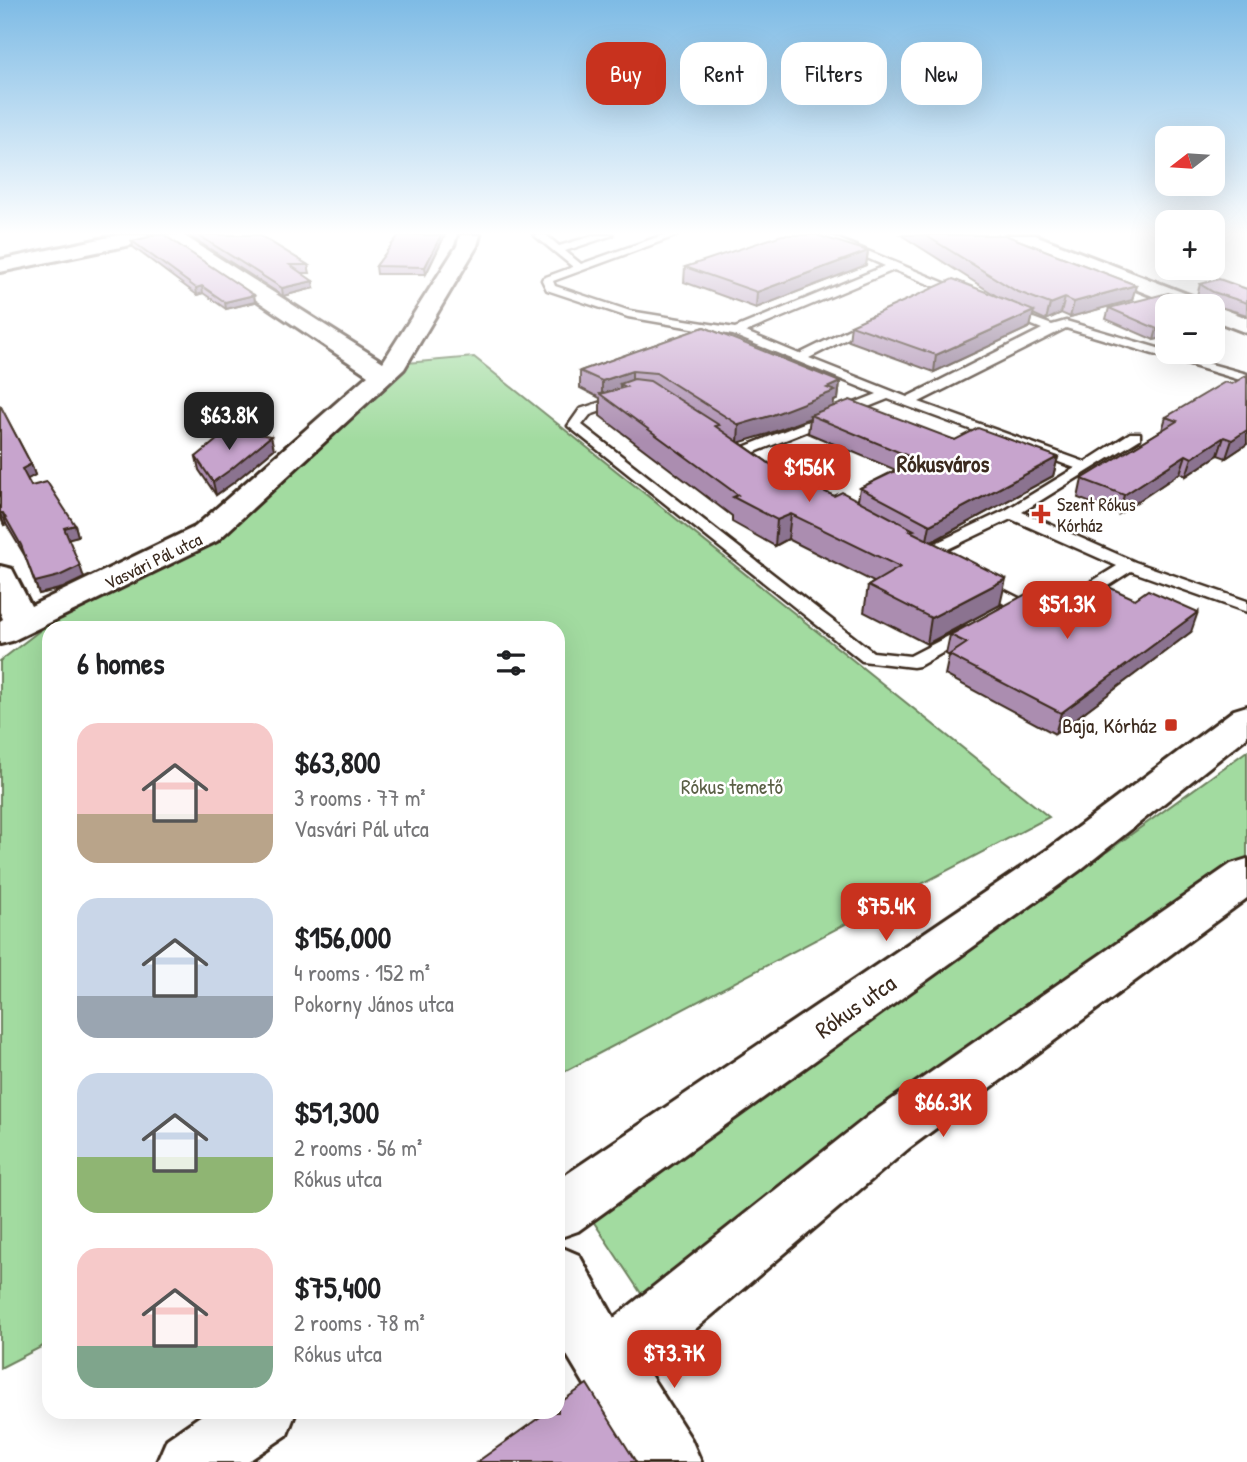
<!DOCTYPE html>
<html lang="en">
<head>
<meta charset="utf-8">
<style>
	:root { --surface:#fff; --page:#f2f2f2; --text:#202124; --muted:#757577; --accent:#c8321e }
	body { margin:0; font-family:"Patrick Hand",sans-serif; background:var(--page); color:var(--text); height:100vh; display:flex; flex-direction:column; font-size:26px; white-space:nowrap }
	* { box-sizing:border-box; margin:0 }
	p { font-size:23px; color:var(--muted) }
	.icon { flex:none; width:38px; height:38px; fill:none; stroke:currentColor; stroke-width:2; stroke-linecap:round; stroke-linejoin:round }
	.map { position:relative; flex:1; overflow:hidden }
	.drawer { position:absolute; left:42px; top:621px; width:523px; height:798px; display:flex; flex-direction:column; background:var(--surface); border-radius:21px; box-shadow:0 7px 28px #0002 }
	.drawer>* { flex:none }
	.top-card { position:absolute; left:586px; top:42px; width:555px; height:63px; display:flex; gap:14px }
	.needle { width:46px; rotate:253deg }
	.controls { position:absolute; left:1155px; top:126px; display:grid; gap:14px }
	.controls a { display:grid; place-items:center; width:70px; height:70px; border-radius:14px; background:var(--surface); box-shadow:0 7px 28px #0002; font-size:35px }
	.price { position:absolute; translate:-50% -60px; padding:0 16px; border-radius:14px; background:var(--accent); color:#fff; font-size:23px; line-height:46px; filter:drop-shadow(0 2px 4px #0008) }
	.price::after { content:''; position:absolute; left:50%; top:42px; width:21px; height:16px; margin-left:-10px; background:inherit; clip-path:polygon(0 0,100% 0,50% 100%) }
	.price.active { background:#222; color:#fff }
	ul { padding:0; list-style:none }
	li { display:flex; align-items:center; gap:21px; height:175px; padding:0 35px }
	li span { display:grid; place-items:center; flex:none; width:196px; height:140px; border-radius:21px; color:#555 }
	li>.icon { margin-inline-start:auto }
	span .icon { width:84px; height:84px; fill:#fffc; stroke-width:1 }
	li b { font-size:30px }
	h2 { display:flex; justify-content:space-between; align-items:center; height:84px; padding:0 35px; font-size:30px }
	.chip { padding:0 24px; border-radius:21px; background:var(--surface); box-shadow:0 7px 28px #0002; font-size:24px; line-height:63px }
	.chip.active { background:var(--accent); color:#fff }
	.map>svg:first-child { display:block }
	.green { fill:#a2dba0; stroke:#6e825f; stroke-width:2 }
	.lines { fill:none; stroke-linecap:round; stroke-linejoin:round }
	.lane-casing { stroke:#3b2a1e; stroke-width:5 }
	.street-casing { stroke:#3b2a1e; stroke-width:6 }
	.lane { fill:#fff; fill-rule:evenodd }
	.street { fill:#fff; fill-rule:evenodd }
	.wall { fill:#ab8db0; stroke:#3b2a1e; stroke-width:2; fill-rule:evenodd }
	.shaded-wall { fill:#8b7390; stroke:#3b2a1e; stroke-width:2 }
	.building { fill:#c7a4cd; stroke:#3b2a1e; stroke-width:2 }
	.poi-dot { fill:#c8321e; stroke:#fff; stroke-width:2.5 }
	.labels { text-anchor:middle; dominant-baseline:central; stroke-width:5; stroke-linejoin:round; paint-order:stroke }
	.far-poi-label { font-size:18px; fill:#3b2a1e; stroke:#fff; text-anchor:start }
	.far-street-label { font-size:18px; fill:#3b2a1e; stroke:#fff }
	.poi-label { font-size:21px; fill:#3b2a1e; stroke:#fff; text-anchor:end }
	.park-label { font-size:21px; fill:#5a5f45; stroke:#fff }
	.far-district-label { font-size:23px; font-weight:bold; fill:#3b2a1e; stroke:#fff }
	.near-street-label { font-size:24px; fill:#3b2a1e; stroke:#fff }
</style>
</head>
<body>
<div class="map">
<svg width="1247" height="1462" viewBox="0 0 1247 1462">
	<rect width="100%" height="100%" fill="#fff"/>
	<filter id="ink" filterUnits="userSpaceOnUse"><feTurbulence type="fractalNoise" baseFrequency=".0143" numOctaves="2"/><feDisplacementMap in="SourceGraphic" scale="14" xChannelSelector="R" yChannelSelector="G"/><feConvolveMatrix kernelMatrix="1 2 1 2 8 2 1 2 1" color-interpolation-filters="sRGB"/></filter>
	<g filter="url(#ink)">
		<g class="green">
			<path d="M474 357 1049 817 558 1075V628H49V1343L0 1368V661L93 590 206 534 395 364Z"/>
			<path d="M1247 751V869L654 1313 593 1221Z"/>
		</g>
		<g class="lines">
			<g class="lane-casing">
				<g id="lane">
					<path d="M534 235H546L559 246 596 235H613L565 251 581 264 663 235H678L553 281 555 286 630 311 735 328 885 266 815 235H829L969 293V297H961L894 270 746 332 799 354 868 320H876V324L809 358 907 397 1042 329 1005 314 1003 312 1009 309 1052 325 1066 321 1161 349 1167 347V352L1247 374V382L1066 328 919 402 1085 462 1130 433H1140V439L1022 512 1135 562 1247 601V612L1131 571 1059 617 1038 615 1036 611 1038 607H1050L1117 566 1011 519 931 557H919L917 554 919 551 1006 510 1075 468 888 399 745 456H735L723 448V442H733L741 448 877 394 733 335 628 317 547 290 542 280 543 278 573 267Z"/>
					<path d="M625 394 630 395V401L590 415 582 425 873 652 910 656 966 627 972 626 981 631 919 666 913 667 862 661 568 426 580 409Z"/>
					<path d="M981 579 1025 601 1027 605 1010 617H998L995 613 1006 605 975 587 973 584Z"/>
				</g>
			</g>
			<g class="street-casing">
				<g id="street">
					<path d="M119 235H183L383 362 457 246 460 235H480L477 246 404 369 217 541 12 641 0 644V621L3 619 0 612V566L12 569 31 606 195 527 368 375 160 235 150 241 0 272V260Z"/>
					<path d="M1006 235H1035L1205 301 1208 306H1178L1009 239Z"/>
					<path d="M1213 305 1247 318V333L1213 320V306H1209Z"/>
					<path d="M1247 706V737L1080 870 578 1231 558 1238V1180L1050 848 1234 710Z"/>
					<path d="M1247 859V898L909 1148 647 1370 691 1439 701 1462H631L558 1340V1246L579 1255 614 1318 871 1114 1231 864Z"/>
					<path d="M206 1412H296L287 1435 247 1462H157L167 1439Z"/>
				</g>
			</g>
			<use href="#lane" class="lane"/>
			<use href="#street" class="street"/>
		</g>
		<g class="wall">
			<path d="M188 235H259L308 265 310 273H302L314 288 283 296Z"/>
			<path d="M399 235H445L426 274H377L376 266Z"/>
			<path d="M901 235H1005L1136 285 1132 300 1070 317 1061 313 1046 320 1033 314 1030 327 934 372 849 341 851 325 998 297Z"/>
			<path d="M132 241 254 295 255 302 226 309 203 293 197 295 133 247Z"/>
			<path d="M868 251 866 265 756 308 684 282 685 267Z"/>
			<path d="M1200 284 1247 289V315L1214 305 1215 324H1213V306H1167V337L1154 340 1106 319 1109 308 1181 298H1201L1197 295Z"/>
			<path d="M704 327 840 382 838 399 834 401 833 406 955 440 1058 457 1053 476 932 542 1000 605 927 644 864 612 868 586 874 582 788 539 775 546 732 522V516L600 416V398L580 388V371ZM810 418 808 433 896 470 860 488 858 500 834 496 783 473 739 442 768 434Z"/>
			<path d="M0 405 31 464 35 475 27 479 31 486 75 525 78 536 68 538 84 578 63 588 39 594 25 556 6 524 4 525 0 517Z"/>
			<path d="M1166 417 1247 444 1226 458 1218 455 1186 476 1180 473 1119 514 1078 498 1082 479 1162 430Z"/>
			<path d="M274 449 233 483 216 495 199 470 196 457Z"/>
			<path d="M1069 607 1191 632 1055 734 945 675 949 656 946 654 950 635Z"/>
		</g>
		<g class="shaded-wall">
			<path d="M441 235H445L426 274 425 267Z"/>
			<path d="M868 251 866 265 756 308 757 292Z"/>
			<path d="M313 281 314 288 283 296 282 288Z"/>
			<path d="M1136 285 1132 300 1070 317 1074 302Z"/>
			<path d="M202 286 203 293 197 295 196 288Z"/>
			<path d="M254 295 255 302 226 309 225 302Z"/>
			<path d="M1065 298 1061 313 1046 320 1050 304Z"/>
			<path d="M1034 311 1030 327 934 372 936 355Z"/>
			<path d="M1219 313 1215 324H1213V314Z"/>
			<path d="M1167 326V337L1154 340 1157 329Z"/>
			<path d="M632 371V389L620 384V393L602 395V381Z"/>
			<path d="M840 382 838 399 834 401 833 409 810 415V418L768 434 738 443 739 425Z"/>
			<path d="M1247 430V444L1226 458 1232 440Z"/>
			<path d="M271 436 274 449 233 483 216 495 213 482Z"/>
			<path d="M1224 437 1218 455 1186 476 1192 458Z"/>
			<path d="M1186 455 1180 473 1119 514 1124 495Z"/>
			<path d="M1058 457 1053 476 926 545 930 525Z"/>
			<path d="M31 464 35 475 26 480 22 469Z"/>
			<path d="M0 513H3L6 524 4 525Z"/>
			<path d="M791 514 788 539 775 546 777 520Z"/>
			<path d="M75 525 78 536 67 539 64 528Z"/>
			<path d="M80 566 84 578 63 588 39 594 35 582Z"/>
			<path d="M1006 579 1000 605 927 644 931 618Z"/>
			<path d="M1198 612 1191 632 1055 734 1061 713Z"/>
		</g>
		<g class="building">
			<path d="M152 235H164L254 295 225 302 202 286 196 288 132 241 149 237Z"/>
			<path d="M198 235H259L308 265H290L313 281 282 288Z"/>
			<path d="M399 235H441L425 267 376 266Z"/>
			<path d="M782 235H817L868 251 757 292 685 267Z"/>
			<path d="M925 235H1005L1136 285 1074 302 1065 298 1050 304 1016 291Z"/>
			<path d="M953 279 1034 311 936 355 851 325Z"/>
			<path d="M1219 279 1247 289V303L1213 292 1200 284Z"/>
			<path d="M1168 293 1181 298H1214V310L1219 313 1213 314V306H1167V326L1157 329 1109 308Z"/>
			<path d="M704 327 840 382 827 388 835 391 770 416 739 425 656 373 632 371 602 381 580 371Z"/>
			<path d="M1247 375V430L1232 440 1224 437 1192 458 1186 455 1124 495 1082 479 1177 421 1166 417 1225 382 1232 384Z"/>
			<path d="M634 379 650 381 719 425 715 426 783 473 834 496 842 492 914 530 910 531 1006 579 931 618 868 586 900 567 791 514 777 520 733 497 738 495 600 394 626 387 620 384Z"/>
			<path d="M850 400 955 440 978 428 1058 457 930 525 860 488 918 460 810 415Z"/>
			<path d="M0 405 31 464 22 469 31 486 47 482 75 525 64 528 80 566 59 576 35 582 21 545 3 513H0Z"/>
			<path d="M230 429 271 436 230 470 213 482 196 457Z"/>
			<path d="M1102 584 1135 599 1148 590 1198 612 1061 713 949 655 967 643 950 635 1026 594 1057 601 1069 607Z"/>
			<path d="M587 1384 636 1462H477L547 1412H558V1404Z"/>
		</g>
	</g>
	<linearGradient id="sky" x2="0" y2="1"><stop stop-color="#7ebbe5"/><stop offset="0.53" stop-color="#fff"/><stop offset="1" stop-color="#fff" stop-opacity="0"/></linearGradient>
	<rect width="1247" height="440" fill="url(#sky)"/>
	<g class="poi-dot">
		<path d="M1037.5 503.5h7v7h7v7h-7v7h-7v-7h-7v-7h7z"/>
		<rect x="1164" y="718" width="14" height="14" rx="3.5"/>
	</g>
	<g class="labels">
		<g class="far-poi-label">
			<text x="1057" y="504">Szent Rókus<tspan x="1057" dy="21">Kórház</tspan></text>
		</g>
		<g class="far-street-label">
			<text transform="translate(153 561) rotate(-26)">Vasvári Pál utca</text>
		</g>
		<g class="poi-label">
			<text x="1157" y="725">Baja, Kórház</text>
		</g>
		<g class="park-label">
			<text x="732" y="786">Rókus temető</text>
		</g>
		<g class="far-district-label">
			<text x="943" y="463">Rókusváros</text>
		</g>
		<g class="near-street-label">
			<text transform="translate(855 1006) rotate(-35)">Rókus utca</text>
		</g>
	</g>
</svg>
<div class="controls">
<a><svg class="needle" viewBox="-14 -14 28 28"><path d="M0-13l5 13h-10z" fill="#e53935"/><path d="M0 13l5-13h-10z" fill="#757577"/></svg></a>
<a>+</a>
<a>−</a>
</div>
<b class="price active" style="left:229px;top:452px">$63.8K</b>
<b class="price" style="left:809px;top:504px">$156K</b>
<b class="price" style="left:1067px;top:641px">$51.3K</b>
<b class="price" style="left:886px;top:943px">$75.4K</b>
<b class="price" style="left:943px;top:1139px">$66.3K</b>
<b class="price" style="left:674px;top:1390px">$73.7K</b>
<div class="top-card">
<a class="chip active">Buy</a>
<a class="chip">Rent</a>
<a class="chip">Filters</a>
<a class="chip">New</a>
</div>
<section class="drawer">
<h2>6 homes<svg class="icon" aria-label="filters" viewBox="0 0 24 24"><path d="M4 7h16M4 17h16"/><circle cx="9" cy="7" r="2"/><circle cx="15" cy="17" r="2"/></svg></h2>
<ul>
<li><span style="background:linear-gradient(#f6c9c9 65%,#b9a48a 0)"><svg class="icon" aria-label="home" viewBox="0 0 24 24"><path d="M3 11l9-7 9 7M6 9v11h12V9"/></svg></span><div><b>$63,800</b><p>3 rooms · 77 m²</p><p>Vasvári Pál utca</p></div></li>
<li><span style="background:linear-gradient(#c9d6e8 70%,#9aa5b1 0)"><svg class="icon" aria-label="home" viewBox="0 0 24 24"><path d="M3 11l9-7 9 7M6 9v11h12V9"/></svg></span><div><b>$156,000</b><p>4 rooms · 152 m²</p><p>Pokorny János utca</p></div></li>
<li><span style="background:linear-gradient(#c9d6e8 60%,#8fb573 0)"><svg class="icon" aria-label="home" viewBox="0 0 24 24"><path d="M3 11l9-7 9 7M6 9v11h12V9"/></svg></span><div><b>$51,300</b><p>2 rooms · 56 m²</p><p>Rókus utca</p></div></li>
<li><span style="background:linear-gradient(#f6c9c9 70%,#7fa58c 0)"><svg class="icon" aria-label="home" viewBox="0 0 24 24"><path d="M3 11l9-7 9 7M6 9v11h12V9"/></svg></span><div><b>$75,400</b><p>2 rooms · 78 m²</p><p>Rókus utca</p></div></li>
</ul>
</section>
</div>
</body>
</html>
